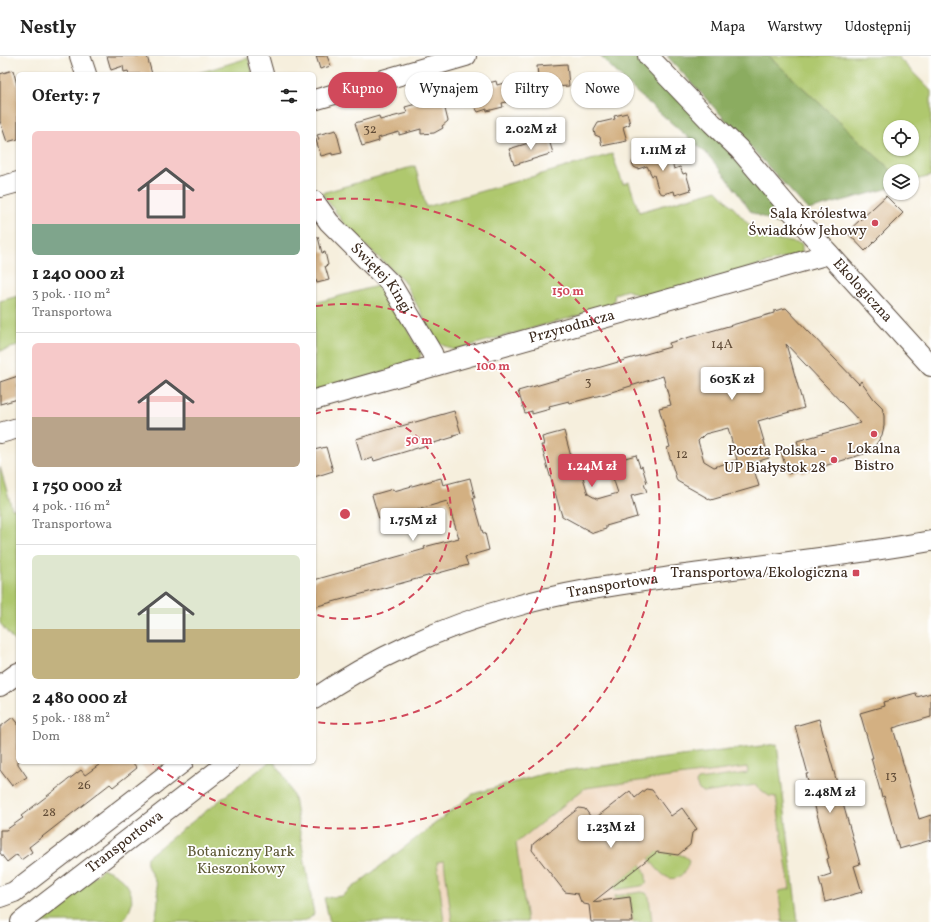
<!DOCTYPE html>
<html lang="pl">
<head>
<meta charset="utf-8">
<style>
	:root { --surface:#fff; --page:#f6f6f6; --text:#222; --muted:#767676; --line:#e0e0e0; --accent:#d1495b }
	body { margin:0; font-family:Vollkorn,serif; background:var(--page); color:var(--text); height:100vh; display:flex; flex-direction:column; font-size:15px; white-space:nowrap }
	* { box-sizing:border-box; margin:0 }
	p { font-size:13px; color:var(--muted) }
	.icon { flex:none; width:22px; height:22px; fill:none; stroke:currentColor; stroke-width:2; stroke-linecap:round; stroke-linejoin:round }
	.map { position:relative; flex:1; overflow:hidden }
	.details { position:absolute; left:16px; top:16px; width:300px; height:692px; display:flex; flex-direction:column; background:var(--surface); border-radius:6px; box-shadow:0 1px 3px #0004 }
	.details>* { flex:none }
	.banner { position:absolute; left:328px; top:16px; width:380px; height:36px; display:flex; gap:8px }
	.controls { position:absolute; left:883px; top:64px; display:grid; gap:8px }
	.controls a { display:grid; place-items:center; width:36px; height:36px; border-radius:50%; background:var(--surface); box-shadow:0 1px 3px #0004; font-size:20px }
	.price { position:absolute; translate:-50% -34px; padding:0 9px; border-radius:4px; background:#fff; color:#222; font-size:13px; line-height:26px; filter:drop-shadow(0 1px 2px #0008) }
	.price::after { content:''; position:absolute; left:50%; top:24px; width:12px; height:9px; margin-left:-6px; background:inherit; clip-path:polygon(0 0,100% 0,50% 100%) }
	.price.on { background:var(--accent); color:#fff }
	ul { padding:0; list-style:none }
	li { display:grid; align-content:center; gap:8px; height:212px; padding:0 16px }
	li+li { border-top:1px solid var(--line) }
	li span { display:grid; place-items:center; height:124px; border-radius:6px; color:#555 }
	li>.icon { margin-inline-start:auto }
	span .icon { width:72px; height:72px; fill:#fffc; stroke-width:1 }
	li b { font-size:17px }
	h2 { display:flex; justify-content:space-between; align-items:center; height:48px; padding:0 16px; font-size:17px }
	.pill { padding:0 14px; border-radius:18px; background:var(--surface); box-shadow:0 1px 3px #0004; font-size:14px; line-height:36px }
	.pill.on { background:var(--accent); color:#fff }
	header { display:flex; align-items:center; gap:24px; box-sizing:border-box; height:56px; padding:0 20px; background:var(--surface); border-bottom:1px solid var(--line) }
	header strong { font-size:19px }
	nav { display:flex; gap:22px; margin-inline-start:auto; font-size:14px }
	.map>svg:first-child { display:block }
	.built { fill:#efd6bb }
	.green { fill:#afc86e; stroke:#757946; fill-rule:evenodd }
	.forest { fill:#8bac61; stroke:#636b40 }
	.building { fill:#d3b082; fill-rule:evenodd }
	.lines { fill:none; stroke-linecap:round; stroke-linejoin:round }
	.minor-casing { stroke:#57483b; stroke-width:22 }
	.minor { stroke:#fff; stroke-width:20 }
	.ring { fill:none; stroke:#d1495b; stroke-width:2; stroke-dasharray:7 5 }
	.poi-dot { fill:#d1495b; stroke:#fff; stroke-width:1.5 }
	.labels { text-anchor:middle; dominant-baseline:central; stroke-width:3.5; stroke-linejoin:round; paint-order:stroke }
	.number-label { font-size:13px; fill:#614c37 }
	.poi-label { font-size:15px; fill:#3b2a1e; stroke:#fff; text-anchor:end }
	.street-label { font-size:15px; fill:#3b2a1e; stroke:#fff }
	.park-label { font-size:15px; fill:#5e5936; stroke:#fff }
	.centre { fill:#d1495b; stroke:#fff; stroke-width:2 }
	.ring-label { font-size:12px; text-anchor:middle; font-weight:bold; fill:#d1495b; stroke:#fff; stroke-width:3.5; stroke-linejoin:round; paint-order:stroke }
</style>
</head>
<body>
<header>
<strong>Nestly</strong>
<nav><a>Mapa</a><a>Warstwy</a><a>Udostępnij</a></nav>
</header>
<div class="map">
<svg width="931" height="866" viewBox="0 0 931 866">
	<rect width="100%" height="100%" fill="#fff"/>
	<filter id="ink" filterUnits="userSpaceOnUse"><feTurbulence type="fractalNoise" baseFrequency=".025" numOctaves="2"/><feDisplacementMap in="SourceGraphic" scale="8" xChannelSelector="R" yChannelSelector="G"/><feConvolveMatrix kernelMatrix="1 2 1 2 8 2 1 2 1" color-interpolation-filters="sRGB"/></filter>
	<filter id="wash" filterUnits="userSpaceOnUse"><feTurbulence type="fractalNoise" baseFrequency=".012" numOctaves="4" result="noise"/><feDisplacementMap in="SourceGraphic" scale="16" xChannelSelector="R" yChannelSelector="G"/><feGaussianBlur stdDeviation="0.9" result="paint"/><feColorMatrix in="noise" values="0 0 0 0 0 0 0 0 0 0 0 0 0 0 0 0 0 1.4 0 .05"/><feComposite in="paint" operator="in"/></filter>
	<g filter="url(#wash)">
		<rect width="100%" height="100%" fill="#f6efdd"/>
		<g class="built">
			<path d="M777 688 798 866H330L324 844 342 840 473 738 546 717Z"/>
			<path d="M139 706H168L150 720Z"/>
		</g>
		<g class="green">
			<path d="M769 0H897L931 35V120L912 125V115H892ZM890 71H912V93H890Z"/>
			<path d="M248 2 253 18H195Z"/>
			<path d="M612 98 623 128 629 126 639 156 717 134 753 173 775 183 802 188V197L644 242 627 234 615 238 613 250 454 294 438 287 403 224 347 172 322 137 415 110 426 151Z"/>
			<path d="M377 230 391 244 421 298 417 307 314 335V247Z"/>
			<path d="M18 240V290L0 295V245Z"/>
			<path d="M0 411 12 453 18 452V590L0 567Z"/>
			<path d="M777 688 798 866H782L779 835 790 833 776 741 769 740 755 729 704 737 699 734 696 727 698 724 748 717 747 711 585 732 516 787 527 866H452L444 805 437 806 444 866H330L324 842 342 840 473 738 546 717Z"/>
			<path d="M269 706H274L284 720 294 742 314 858 309 863 299 866H154C158 853 160 838 155 825 152 817 145 810 147 801Z"/>
			<path d="M661 793 684 800 689 804C688 814 678 827 667 821 660 818 653 808 649 802Z"/>
			<path d="M641 808C645 815 647 820 646 828L641 830 614 834V830Z"/>
			<path d="M103 813C129 820 142 844 122 866H36Z"/>
			<path d="M641 836 646 837 649 841 652 866H633L630 841 615 843V840Z"/>
		</g>
		<g class="forest">
			<path d="M600 0H639L676 37 787 161 778 168 751 156 727 122 707 98 635 35Z"/>
			<path d="M667 0H769L892 115H890V132L808 154Z"/>
		</g>
		<g id="blocks">
			<g class="building">
				<path d="M107 0H147L152 18H129L128 15 124 16 123 10 111 14Z"/>
				<path d="M316 0H327L331 10 320 13Z"/>
				<path d="M567 8 569 30 539 32 537 10Z"/>
				<path d="M13 14 18 32V83L7 86 0 65V18Z"/>
				<path d="M496 25 497 29 511 25 516 44 502 47 503 51 487 55V53L478 56 472 46 471 32Z"/>
				<path d="M442 41 448 65 442 70 443 72 434 77 421 78V73L399 79V76L378 82 379 85 362 90 355 67 379 60 380 64 407 57 405 51Z"/>
				<path d="M627 57 630 68 623 71 627 85 602 90 600 81 595 79 594 74 598 67 615 63 614 60Z"/>
				<path d="M336 74 342 97 332 99V97L321 100 316 84 319 83 317 79Z"/>
				<path d="M548 81 553 97 514 109 509 93Z"/>
				<path d="M660 91 665 107 672 106 674 113 680 111 683 118 686 117 691 134 675 139 674 135 663 138 659 136 654 119 652 120 647 110 638 113 634 111 632 107 635 102 634 99Z"/>
				<path d="M886 140 903 157 865 195 847 176Z"/>
				<path d="M314 181H318L322 197 325 196 328 209 325 210 329 224 317 227 316 224 314 225Z"/>
				<path d="M786 252 859 328 861 325 874 343 882 351 884 360V370L882 379 877 387 867 397 801 417 800 414 788 418 781 396 799 391 797 385 861 367 786 288 804 352 758 365 769 402 752 407 759 430 711 444 677 425 667 392 670 391 659 352 671 349 663 320 605 338 570 347 569 345 549 350 550 353 532 358V355L525 357 518 335 670 291 669 287 774 257V255ZM728 372 737 404 714 411 704 405 698 385 705 378Z"/>
				<path d="M18 320V343L0 348V326Z"/>
				<path d="M454 355 461 377 453 379 454 381 374 405 373 402 362 405 356 383Z"/>
				<path d="M564 375 576 419 582 418 588 438 597 443 618 437 612 419 618 417 614 405 636 399 640 411 642 410 647 427 644 428 647 436 631 440 637 461 606 470V473L593 477 562 460 541 389H544L542 381Z"/>
				<path d="M326 391 333 415 314 421V394Z"/>
				<path d="M441 422 443 429 470 422 475 442H473L483 477H485L489 494 465 501 468 509 314 551V524L425 493 424 491 459 482 447 445 403 458V456L379 463 372 439 393 433 394 435Z"/>
				<path d="M916 637 917 641 931 637V661L893 672 919 763 931 759V784L899 793 884 740 882 741 871 702H873L860 657 884 650 883 646Z"/>
				<path d="M13 661 18 667V708L27 721 12 730 0 714V671Z"/>
				<path d="M819 663 860 808 854 810 862 836 825 846 819 822 831 818 827 803 829 802 806 718H808L795 670Z"/>
				<path d="M103 706H132L137 712 113 731 110 728 29 791 32 796 21 804 17 798 7 806 0 797V774H6L23 762 21 760 81 714 85 719Z"/>
				<path d="M646 733 652 734 671 760 682 752 697 773 692 777 690 789 678 799 657 796 593 846 630 841 633 866H591L589 849 584 848 581 846 578 838 565 836 532 794 533 788 579 752 585 753 593 764 630 735 635 742Z"/>
			</g>
		</g>
	</g>
	<g filter="url(#ink)">
		<use href="#blocks" fill-opacity="0" stroke="#57483b" stroke-width="1"/>
		<g class="lines">
			<g class="minor-casing">
				<g id="minor">
					<path d="M80 0 86 18"/>
					<path d="M258 0 263 18"/>
					<path id="s1" d="M648 0 712 67 739 93 812 179 931 310"/>
					<path d="M314 44 466 0"/>
					<path d="M0 131 18 126"/>
					<path id="s2" d="M314 145 329 166 391 228 432 297 436 309"/>
					<path id="s3" d="M314 344 829 198"/>
					<path d="M0 377 18 372"/>
					<path d="M0 630 18 617"/>
					<path id="s4" d="M314 643C373 602 444 570 513 551 567 535 622 528 678 520 762 509 847 500 931 485"/>
					<path d="M0 841 14 836 183 706"/>
					<path id="s5" d="M21 866 229 706"/>
				</g>
			</g>
			<use href="#minor" class="minor"/>
		</g>
	</g>
	<g class="ring">
		<path d="M314 358A105 105 0 1 1 314 558"/>
		<path d="M316 250A210 210 0 1 1 316 666"/>
		<path d="M315 144A315 315 0 1 1 151 706"/>
	</g>
	<g class="poi-dot">
		<circle cx="875" cy="167" r="4"/>
		<circle cx="874" cy="378" r="4"/>
		<circle cx="834" cy="404" r="4"/>
		<rect x="852" y="513" width="8" height="8" rx="2"/>
	</g>
	<g class="labels">
		<g class="number-label">
			<text x="370" y="74">32</text>
			<text x="722" y="289">14A</text>
			<text x="588" y="327">3</text>
			<text x="682" y="399">12</text>
			<text x="891" y="721">13</text>
			<text x="84" y="730">26</text>
			<text x="49" y="757">28</text>
		</g>
		<g class="poi-label">
			<text x="867" y="158">Sala Królestwa<tspan x="867" dy="17">Świadków Jehowy</tspan></text>
			<text x="874" y="393" text-anchor="middle">Lokalna<tspan x="874" dy="17">Bistro</tspan></text>
			<text x="826" y="395">Poczta Polska -<tspan x="826" dy="17">UP Białystok 28</tspan></text>
			<text x="848" y="517">Transportowa/Ekologiczna</text>
		</g>
		<g class="street-label">
			<text stroke="none"><textPath href="#s2" startOffset="103">Świętej Kingi</textPath></text>
			<text stroke="none"><textPath href="#s1" startOffset="318">Ekologiczna</textPath></text>
			<text stroke="none"><textPath href="#s3" startOffset="268">Przyrodnicza</textPath></text>
			<text stroke="none"><textPath href="#s4" startOffset="322">Transportowa</textPath></text>
			<text stroke="none"><textPath href="#s5" startOffset="131">Transportowa</textPath></text>
		</g>
		<g class="park-label">
			<text x="241" y="796">Botaniczny Park<tspan x="241" dy="17">Kieszonkowy</tspan></text>
		</g>
	</g>
	<circle cx="345" cy="458" r="6" class="centre"/>
	<g class="ring-label">
		<text x="568" y="239">150 m</text>
		<text x="493" y="314">100 m</text>
		<text x="419" y="388">50 m</text>
	</g>
</svg>
<div class="controls">
<a><svg class="icon" aria-label="locate" viewBox="0 0 24 24"><circle cx="12" cy="12" r="6"/><path d="M12 2v4M12 18v4M2 12h4M18 12h4"/></svg></a>
<a><svg class="icon" aria-label="layers" viewBox="0 0 24 24"><path d="M12 4l9 5-9 5-9-5zM3 14l9 5 9-5"/></svg></a>
</div>
<b class="price" style="left:531px;top:95px">2.02M zł</b>
<b class="price" style="left:663px;top:116px">1.11M zł</b>
<b class="price" style="left:732px;top:345px">603K zł</b>
<b class="price on" style="left:592px;top:432px">1.24M zł</b>
<b class="price" style="left:413px;top:486px">1.75M zł</b>
<b class="price" style="left:830px;top:758px">2.48M zł</b>
<b class="price" style="left:611px;top:793px">1.23M zł</b>
<div class="banner">
<a class="pill on">Kupno</a>
<a class="pill">Wynajem</a>
<a class="pill">Filtry</a>
<a class="pill">Nowe</a>
</div>
<section class="details">
<h2>Oferty: 7<svg class="icon" aria-label="filters" viewBox="0 0 24 24"><path d="M4 7h16M4 17h16"/><circle cx="9" cy="7" r="2"/><circle cx="15" cy="17" r="2"/></svg></h2>
<ul>
<li><span style="background:linear-gradient(#f6c9c9 75%,#7fa58c 0)"><svg class="icon" aria-label="home" viewBox="0 0 24 24"><path d="M3 11l9-7 9 7M6 9v11h12V9"/></svg></span><div><b>1 240 000 zł</b><p>3 pok. · 110 m²</p><p>Transportowa</p></div></li>
<li><span style="background:linear-gradient(#f6c9c9 60%,#b9a48a 0)"><svg class="icon" aria-label="home" viewBox="0 0 24 24"><path d="M3 11l9-7 9 7M6 9v11h12V9"/></svg></span><div><b>1 750 000 zł</b><p>4 pok. · 116 m²</p><p>Transportowa</p></div></li>
<li><span style="background:linear-gradient(#dfe7d0 60%,#c2b280 0)"><svg class="icon" aria-label="home" viewBox="0 0 24 24"><path d="M3 11l9-7 9 7M6 9v11h12V9"/></svg></span><div><b>2 480 000 zł</b><p>5 pok. · 188 m²</p><p>Dom</p></div></li>
</ul>
</section>
</div>
</body>
</html>
